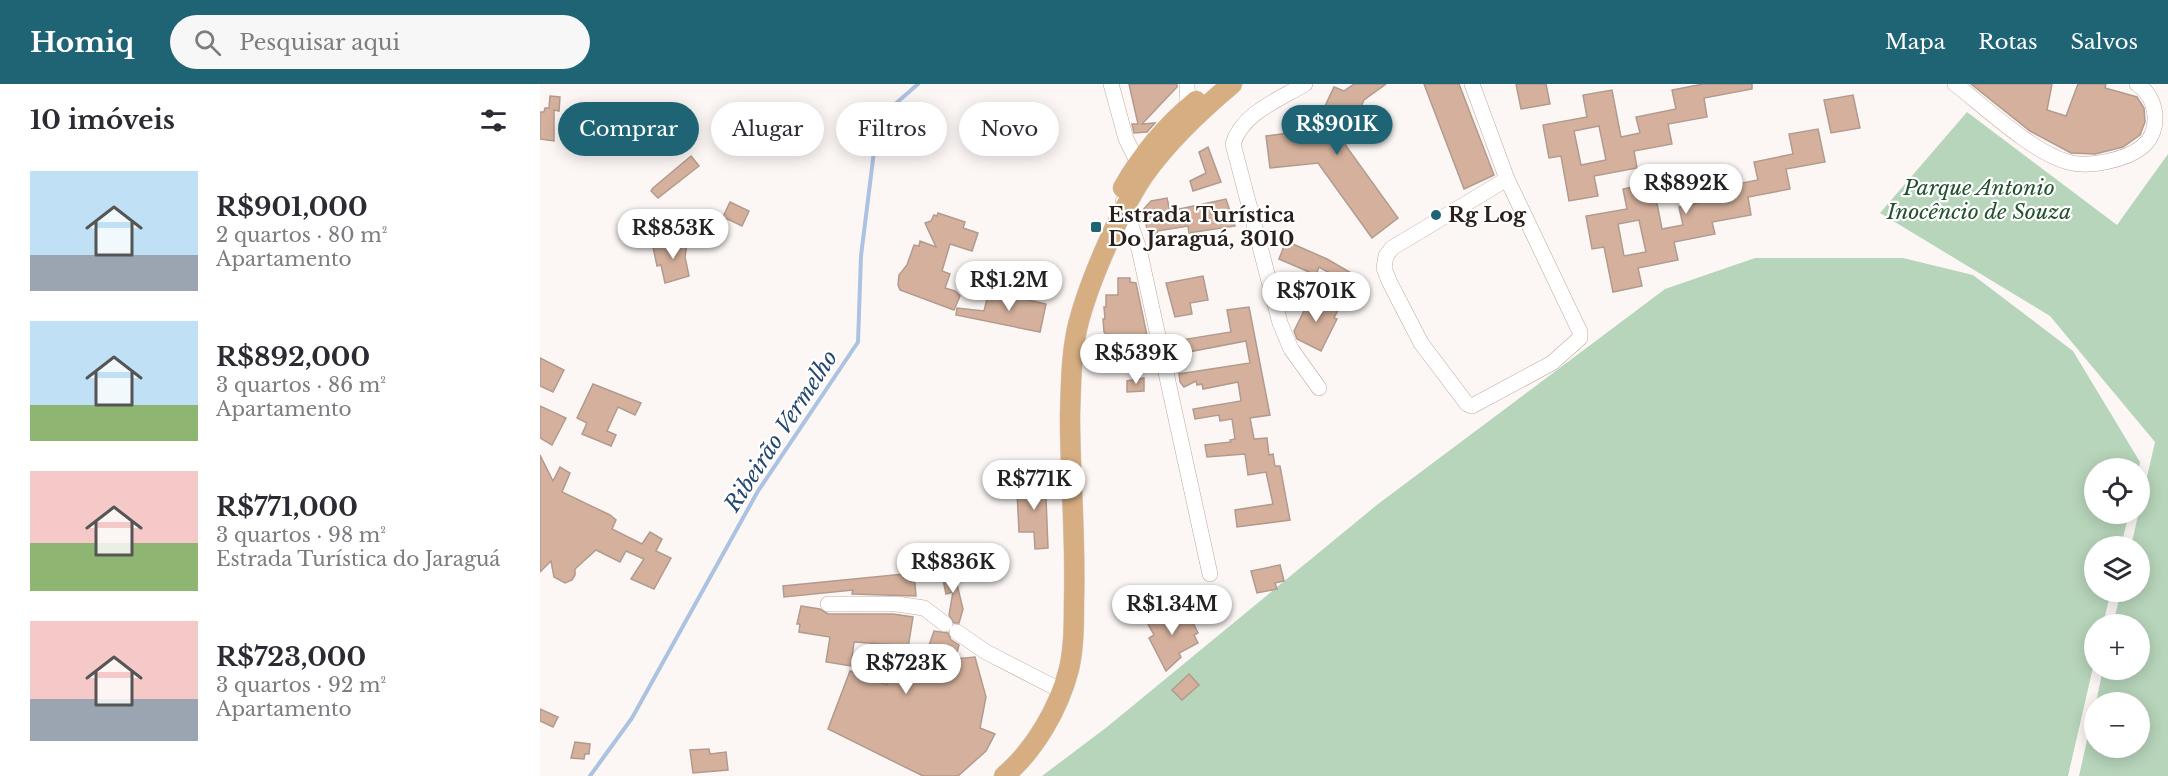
<!DOCTYPE html>
<html lang="pt">
<head>
<meta charset="utf-8">
<style>
	:root { --surface:#fff; --page:#f7f7f7; --text:#2b2b33; --muted:#7c7c81; --accent:#1e6475 }
	body { margin:0; font-family:"Libre Baskerville",serif; background:var(--page); color:var(--text); height:100vh; display:flex; flex-direction:column; font-size:22px; white-space:nowrap }
	* { box-sizing:border-box; margin:0 }
	p { font-size:20px; color:var(--muted) }
	.icon { flex:none; width:33px; height:33px; fill:none; stroke:currentColor; stroke-width:2; stroke-linecap:round; stroke-linejoin:round }
	.map { position:relative; flex:1; overflow:hidden }
	.details { display:flex; flex-direction:column; background:var(--surface); width:540px }
	.details>* { flex:none }
	.top-card { position:absolute; left:18px; top:18px; width:570px; height:54px; display:flex; gap:12px }
	.fabs { position:absolute; left:1544px; top:374px; display:grid; gap:12px }
	.fabs a { display:grid; place-items:center; width:66px; height:66px; border-radius:50%; background:var(--surface); box-shadow:0 3px 15px #0003; font-size:30px }
	.price { position:absolute; translate:-50% -51px; padding:0 14px; border-radius:21px; background:#fff; color:#222; font-size:20px; line-height:39px; filter:drop-shadow(0 2px 3px #0008) }
	.price::after { content:''; position:absolute; left:50%; top:36px; width:18px; height:14px; margin-left:-9px; background:inherit; clip-path:polygon(0 0,100% 0,50% 100%) }
	.price.current { background:var(--accent); color:#fff }
	ul { padding:0; list-style:none }
	li { display:flex; align-items:center; gap:18px; height:150px; padding:0 30px }
	li span { display:grid; place-items:center; flex:none; width:168px; height:120px; border-radius:0px; color:#555 }
	li>.icon { margin-inline-start:auto }
	span .icon { width:72px; height:72px; fill:#fffc; stroke-width:1 }
	li b { font-size:26px }
	h2 { display:flex; justify-content:space-between; align-items:center; height:72px; padding:0 30px; font-size:26px }
	.tag { padding:0 21px; border-radius:27px; background:var(--surface); box-shadow:0 3px 15px #0003; font-size:21px; line-height:54px }
	.tag.current { background:var(--accent); color:#fff }
	header { display:flex; align-items:center; gap:36px; box-sizing:border-box; height:84px; padding:0 30px; background:var(--accent); color:#fff }
	header strong { font-size:28px }
	nav { display:flex; gap:33px; margin-inline-start:auto; font-size:21px }
	.search { width:420px; height:54px; background:var(--page); display:flex; align-items:center; gap:15px; box-sizing:border-box; padding:0 21px; border-radius:33px; color:var(--muted); font-size:22px }
	main { display:flex; flex:1; min-height:0 }
	.map>svg:first-child { display:block }
	.green { fill:#b7d5bb }
	.lines { fill:none; stroke-linecap:round; stroke-linejoin:round }
	.stream { stroke:#abc3e1; stroke-width:4 }
	.building { fill:#d5b19d; stroke:#b19a8e; stroke-width:1.5; fill-rule:evenodd }
	.minor-casing { stroke:#bea79a; stroke-width:16 }
	.major-casing { stroke:#d4d2d1; stroke-width:21 }
	.minor { stroke:#fff; stroke-width:15 }
	.major { stroke:#d6ae82; stroke-width:20 }
	.poi-dot { fill:#1e6475; stroke:#fff; stroke-width:2 }
	.labels { text-anchor:middle; dominant-baseline:central; stroke-width:4.5; stroke-linejoin:round; paint-order:stroke }
	.park-label { font-size:21px; font-style:italic; fill:#21512d; stroke:#fff }
	.poi-label { font-size:21px; font-weight:bold; fill:#29201b; stroke:#fff; text-anchor:start }
	.water-label { font-size:22px; font-style:italic; fill:#24476f; stroke:#fff }
</style>
</head>
<body>
<header>
<strong>Homiq</strong>
<div class="search"><svg class="icon" aria-label="search" viewBox="0 0 24 24"><circle cx="10" cy="10" r="6"/><path d="M15 15l6 6"/></svg>Pesquisar aqui</div>
<nav><a>Mapa</a><a>Rotas</a><a>Salvos</a></nav>
</header>
<main>
<section class="details">
<h2>10 imóveis<svg class="icon" aria-label="filters" viewBox="0 0 24 24"><path d="M4 7h16M4 17h16"/><circle cx="9" cy="7" r="2"/><circle cx="15" cy="17" r="2"/></svg></h2>
<ul>
<li><span style="background:linear-gradient(#bfe0f5 70%,#9aa5b1 0)"><svg class="icon" aria-label="home" viewBox="0 0 24 24"><path d="M3 11l9-7 9 7M6 9v11h12V9"/></svg></span><div><b>R$901,000</b><p>2 quartos · 80 m²</p><p>Apartamento</p></div></li>
<li><span style="background:linear-gradient(#bfe0f5 70%,#8fb573 0)"><svg class="icon" aria-label="home" viewBox="0 0 24 24"><path d="M3 11l9-7 9 7M6 9v11h12V9"/></svg></span><div><b>R$892,000</b><p>3 quartos · 86 m²</p><p>Apartamento</p></div></li>
<li><span style="background:linear-gradient(#f6c9c9 60%,#8fb573 0)"><svg class="icon" aria-label="home" viewBox="0 0 24 24"><path d="M3 11l9-7 9 7M6 9v11h12V9"/></svg></span><div><b>R$771,000</b><p>3 quartos · 98 m²</p><p>Estrada Turística do Jaraguá</p></div></li>
<li><span style="background:linear-gradient(#f6c9c9 65%,#9aa5b1 0)"><svg class="icon" aria-label="home" viewBox="0 0 24 24"><path d="M3 11l9-7 9 7M6 9v11h12V9"/></svg></span><div><b>R$723,000</b><p>3 quartos · 92 m²</p><p>Apartamento</p></div></li>
</ul>
</section>
<div class="map">
<svg width="1628" height="692" viewBox="0 0 1628 692">
	<rect width="100%" height="100%" fill="#fcf7f5"/>
	<g class="green">
		<path d="M1427 28 1577 141 1628 70V692H1539L1554 625V663H1599V618H1556L1563 585H1599V540H1573L1581 507H1599V462H1591L1615 358 1510 232 1340 129Z"/>
		<path d="M1215 174H1363L1433 191 1533 267 1600 378 1599 384H1554V429H1589L1581 462H1554V507H1571L1563 540H1554V579L1528 692H502L567 643 838 420 1125 205Z"/>
	</g>
	<g class="lines">
		<path class="stream" d="M50 692 92 634 218 407 318 258 321 172 338 35 378 0"/>
	</g>
	<g class="building">
		<path d="M589 0H637V3L602 40 615 39 607 48 594 49 592 40H598Z"/>
		<path d="M814 0H846L824 16 805 57 806 62 858 134 832 154 778 79 730 84 726 52 772 46 775 43 794 3 804 7Z"/>
		<path d="M884 0H919L954 91 924 105Z"/>
		<path d="M976 0H1006L1010 20 981 25Z"/>
		<path d="M1163 0H1212V5L1164 14 1167 33 1128 40 1132 60 1094 67 1097 84 1054 92 1058 112 1029 117 1021 72 1009 74 1003 41 1047 33 1043 11 1072 6 1081 53 1100 49 1096 33 1136 25 1132 6ZM1059 42 1066 76 1041 81 1034 47Z"/>
		<path d="M1431 0H1512L1507 26 1526 32 1538 0H1566L1565 4 1597 13 1604 24 1605 38 1600 51 1583 63 1555 70 1531 69 1490 47Z"/>
		<path d="M1313 11 1320 44 1291 49 1284 16Z"/>
		<path d="M10 12 20 13 19 27 14 26V57L0 55V28H4L5 24H9Z"/>
		<path d="M1278 45 1285 78 1246 85 1250 105 1208 113 1211 131 1172 138 1175 150 1134 158 1138 176 1098 184 1102 202 1073 208 1064 163 1052 165 1046 132 1087 125 1083 105 1113 99 1122 145 1143 141 1139 123 1178 115 1176 104 1218 96 1214 78 1253 70 1249 50ZM1099 136 1106 168 1084 172 1078 140Z"/>
		<path d="M668 63 681 98 653 107 650 97 666 89 659 68Z"/>
		<path d="M151 72 159 82 118 114 111 107 113 104Z"/>
		<path d="M627 114 630 127 686 115 695 142 649 149 648 142 617 147 618 153 609 155 603 126 611 117Z"/>
		<path d="M190 118 209 127 202 142 183 133Z"/>
		<path d="M398 129 425 138 423 144 438 149 432 167 410 160 402 187 410 190 405 204 415 207 420 212 414 226 360 206 358 201 359 191 367 181 374 161 379 162 380 157 396 163 385 139 391 137 394 131 397 132Z"/>
		<path d="M139 151 148 153 145 173 149 192 125 199 121 181 117 182 113 163 138 159Z"/>
		<path d="M746 157 787 175 825 197 820 206 779 183 776 191 739 175Z"/>
		<path d="M663 192 668 216 650 219 652 230 635 233 626 199Z"/>
		<path d="M578 194H590V198L596 199 612 275 595 277 592 258H585V252L566 250 564 248 563 235H565L564 223H566V211H578Z"/>
		<path d="M449 207 506 220 500 248 416 231 417 224 444 227Z"/>
		<path d="M772 211 799 224 794 234 797 235 781 267 757 255 754 247Z"/>
		<path d="M709 223 730 331 710 334 714 355 727 354 729 371 733 370 735 382H740L750 436 697 443 695 426 733 420 726 388 708 391 705 370 667 373 665 361 691 358 690 356 695 355 692 335 680 337 679 331 655 335 653 325 701 317 698 298 663 305 662 300 657 301 656 297 644 303 640 298 639 290 710 279 706 257 643 269 641 256 691 248 687 226Z"/>
		<path d="M0 274 24 286 13 308 0 302Z"/>
		<path d="M604 294V307L587 308V297Z"/>
		<path d="M53 300 101 319 95 331 78 323 67 347 76 351 71 362 42 350 47 339 37 334Z"/>
		<path d="M0 322 26 334 12 361 0 354Z"/>
		<path d="M0 371 13 397 20 383 30 389 22 408 70 431 76 436 72 445 102 460 110 448 122 455 116 467 131 474 114 505 91 495 104 475 86 467 80 478 56 466 35 485V491L32 496 25 499 14 493 11 477 0 488Z"/>
		<path d="M505 388 508 464 495 465 494 448H479L477 408 493 407 492 389Z"/>
		<path d="M740 481 744 497 735 499 737 505 717 509 711 487Z"/>
		<path d="M413 484 423 525 419 539H414L409 531 413 508 406 510 401 486Z"/>
		<path d="M374 489 376 512 312 510 313 506 244 513 243 502Z"/>
		<path d="M261 522 280 525 288 530H353L373 533 367 570 384 576 394 547 408 549 411 556 419 561 415 575 435 573 446 613 440 644 455 650 446 667 418 692H383L288 645 310 587 347 601 358 561 314 558 311 582 286 578 290 553 259 548 260 540H257Z"/>
		<path d="M640 524 642 527 646 525 658 549 654 551 658 559 639 569 641 573 626 587 609 554 614 551 607 538Z"/>
		<path d="M649 590 659 601 642 616 632 606Z"/>
		<path d="M0 625 18 633 13 643 0 637Z"/>
		<path d="M35 658 50 660 49 670H45L44 675 31 674Z"/>
		<path d="M169 665 170 670 186 668 188 686 153 689 150 666Z"/>
	</g>
	<g class="lines">
		<g class="minor-casing">
			<g id="minor">
				<path d="M571 0 586 55 602 87"/>
				<path d="M647 0 648 23"/>
				<path d="M765 0C740 15 702 29 693 60L740 239 751 265 779 304"/>
				<path d="M932 0 967 95 1040 248V254L1012 279 932 322 927 320 881 259 849 197 844 184 846 172 852 164 967 95"/>
				<path d="M1415 0C1446 24 1492 68 1528 78 1548 84 1586 76 1602 63 1622 47 1618 13 1597 0"/>
				<path d="M583 118 599 165 670 490"/>
				<path d="M288 520H357L384 524 405 540"/>
				<path d="M417 548 446 568 522 607"/>
			</g>
		</g>
		<g class="major-casing">
			<g id="major">
				<path d="M583 104C602 70 626 42 656 17"/>
				<path d="M464 692C495 666 519 624 529 585 534 563 534 539 534 517 536 455 530 393 530 331 531 302 531 273 537 245 547 202 579 128 604 91 628 57 661 26 692 0"/>
			</g>
		</g>
		<use href="#minor" class="minor"/>
		<use href="#major" class="major"/>
	</g>
	<g class="poi-dot">
		<circle cx="896" cy="131" r="6"/>
		<rect x="550" y="137" width="12" height="12" rx="3"/>
	</g>
	<g class="labels">
		<g class="park-label">
			<text x="1439" y="104">Parque Antonio<tspan x="1439" dy="24">Inocêncio de Souza</tspan></text>
		</g>
		<g class="poi-label">
			<text x="568" y="131">Estrada Turística<tspan x="568" dy="24">Do Jaraguá, 3010</tspan></text>
			<text x="908" y="131">Rg Log</text>
		</g>
		<g class="water-label">
			<text transform="translate(241 347) rotate(-57)">Ribeirão Vermelho</text>
		</g>
	</g>
</svg>
<div class="fabs">
<a><svg class="icon" aria-label="locate" viewBox="0 0 24 24"><circle cx="12" cy="12" r="6"/><path d="M12 2v4M12 18v4M2 12h4M18 12h4"/></svg></a>
<a><svg class="icon" aria-label="layers" viewBox="0 0 24 24"><path d="M12 4l9 5-9 5-9-5zM3 14l9 5 9-5"/></svg></a>
<a>+</a>
<a>−</a>
</div>
<b class="price current" style="left:797px;top:72px">R$901K</b>
<b class="price" style="left:1146px;top:131px">R$892K</b>
<b class="price" style="left:133px;top:176px">R$853K</b>
<b class="price" style="left:469px;top:228px">R$1.2M</b>
<b class="price" style="left:776px;top:239px">R$701K</b>
<b class="price" style="left:596px;top:301px">R$539K</b>
<b class="price" style="left:494px;top:427px">R$771K</b>
<b class="price" style="left:413px;top:510px">R$836K</b>
<b class="price" style="left:632px;top:552px">R$1.34M</b>
<b class="price" style="left:366px;top:611px">R$723K</b>
<div class="top-card">
<a class="tag current">Comprar</a>
<a class="tag">Alugar</a>
<a class="tag">Filtros</a>
<a class="tag">Novo</a>
</div>
</div>
</main>
</body>
</html>
